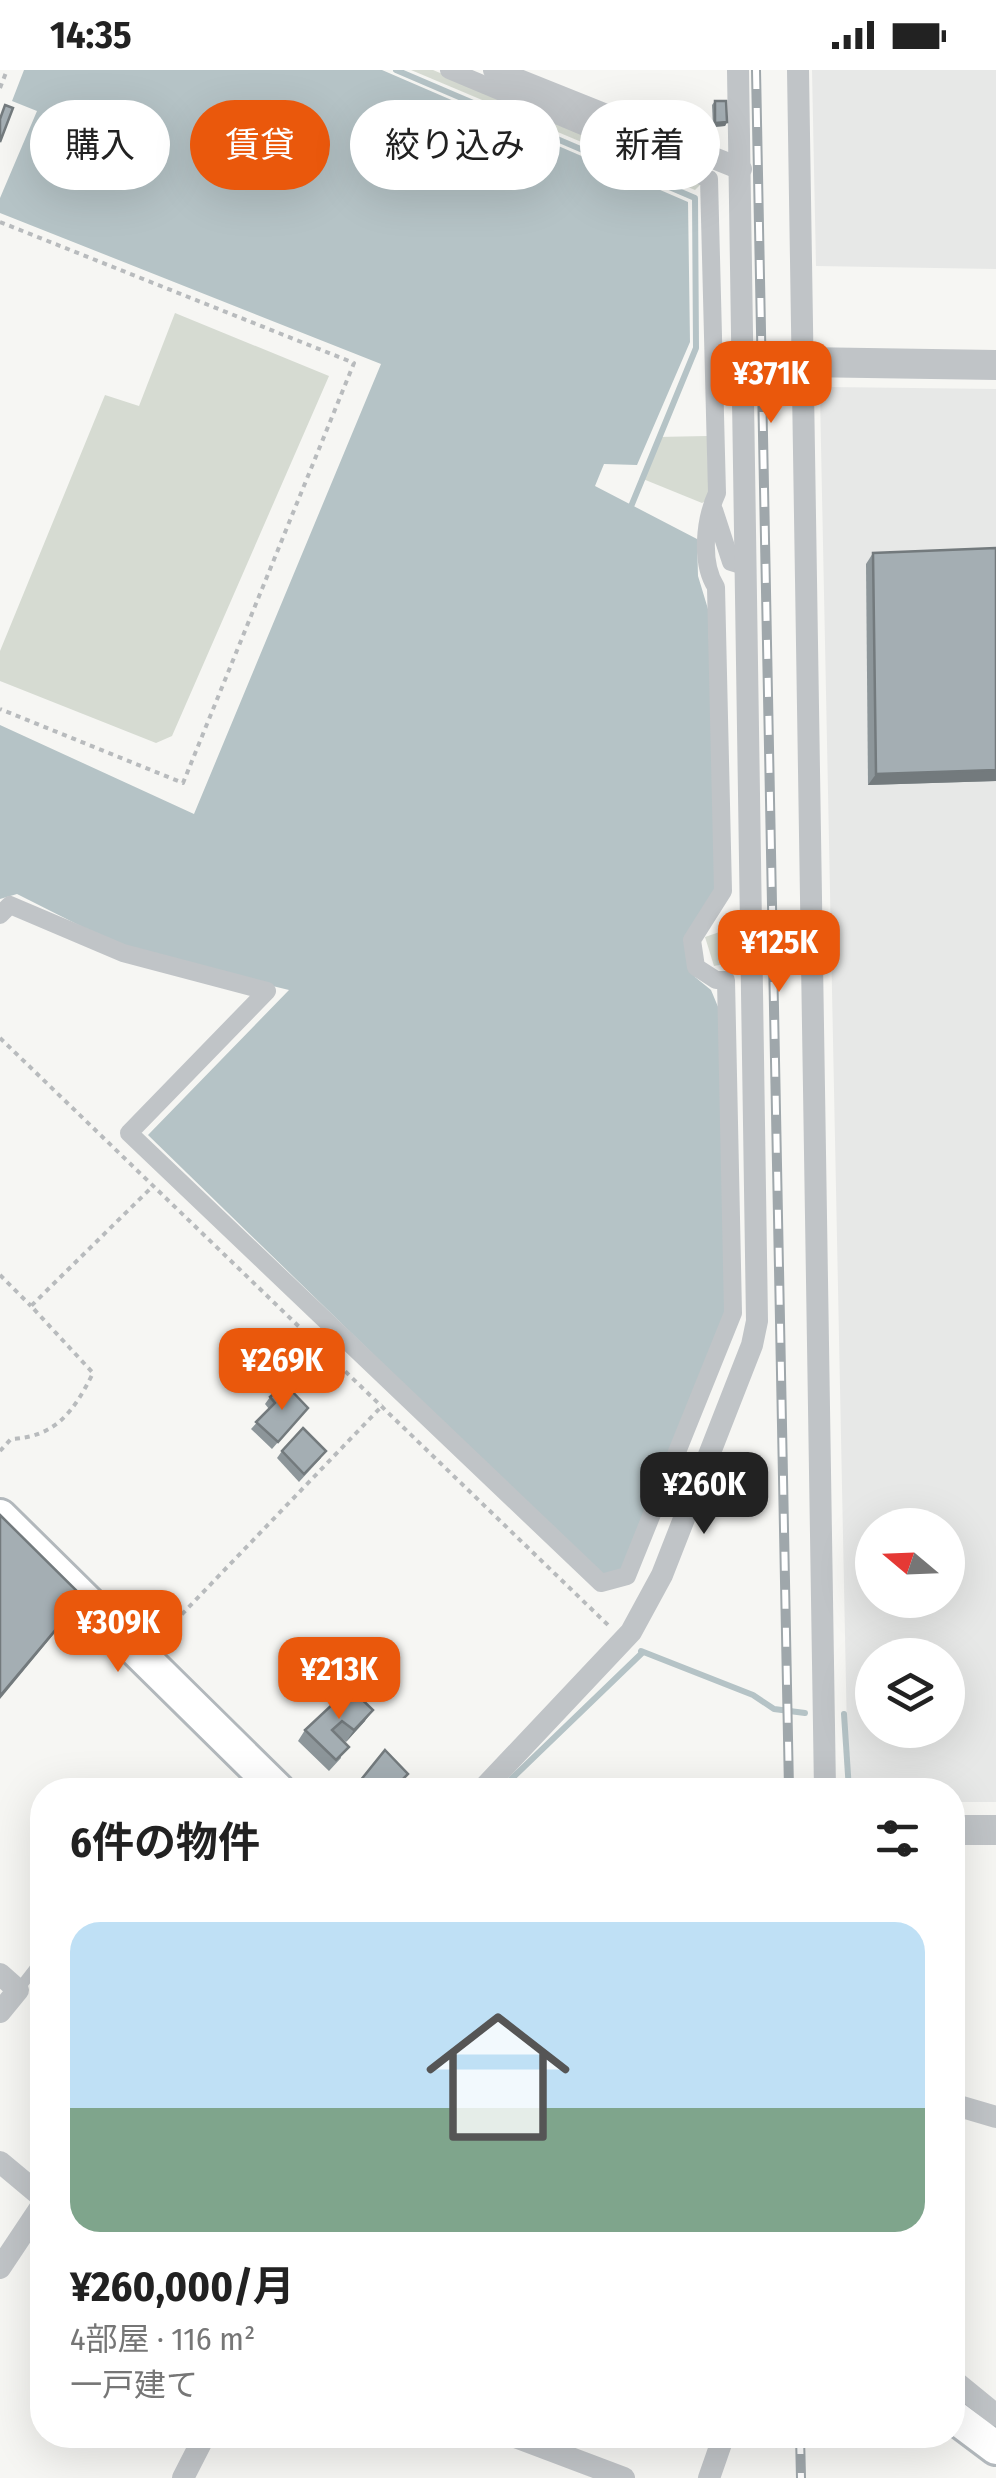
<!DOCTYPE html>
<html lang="ja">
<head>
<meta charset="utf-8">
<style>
	:root { --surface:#fff; --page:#f2f2f2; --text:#222; --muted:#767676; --accent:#ea580c }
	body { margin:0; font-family:"Fira Sans Condensed","Noto Sans JP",sans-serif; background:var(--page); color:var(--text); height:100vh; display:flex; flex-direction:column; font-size:38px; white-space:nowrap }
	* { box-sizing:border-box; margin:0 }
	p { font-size:32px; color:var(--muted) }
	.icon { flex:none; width:55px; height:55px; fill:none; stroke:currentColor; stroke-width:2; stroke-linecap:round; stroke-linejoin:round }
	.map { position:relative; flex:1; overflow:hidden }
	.drawer { position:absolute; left:30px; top:1708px; width:935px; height:670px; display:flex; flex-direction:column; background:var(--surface); border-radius:40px; box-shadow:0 10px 40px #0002 }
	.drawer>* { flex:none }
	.guide { position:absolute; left:30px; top:30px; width:938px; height:90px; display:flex; gap:20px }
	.needle { width:65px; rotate:289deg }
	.controls { position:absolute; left:855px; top:1438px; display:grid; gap:20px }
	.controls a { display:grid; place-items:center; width:110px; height:110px; border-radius:50%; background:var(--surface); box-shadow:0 10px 40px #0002; font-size:50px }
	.price { position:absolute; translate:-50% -85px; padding:0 22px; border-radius:20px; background:var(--accent); color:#fff; font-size:32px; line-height:65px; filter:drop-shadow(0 2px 5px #0008) }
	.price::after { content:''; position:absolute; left:50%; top:60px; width:30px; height:22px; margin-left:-15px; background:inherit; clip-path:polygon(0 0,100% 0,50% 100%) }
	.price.on { background:#222; color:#fff }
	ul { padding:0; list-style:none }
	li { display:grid; align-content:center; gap:20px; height:530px; padding:0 40px }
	li span { display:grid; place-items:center; height:310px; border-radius:30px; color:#555 }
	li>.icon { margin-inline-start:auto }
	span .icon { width:180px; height:180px; fill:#fffc; stroke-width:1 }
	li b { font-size:42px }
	h2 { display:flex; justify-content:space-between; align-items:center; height:120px; padding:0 40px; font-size:42px }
	.tag { padding:0 35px; border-radius:45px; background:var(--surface); box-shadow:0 10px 40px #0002; font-size:35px; line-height:90px }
	.tag.on { background:var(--accent); color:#fff }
	.status { display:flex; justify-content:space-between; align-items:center; height:70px; padding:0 50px; background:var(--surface); direction:ltr }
	.status svg { height:28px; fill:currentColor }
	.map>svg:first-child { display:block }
	.built { fill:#e7e8e7; fill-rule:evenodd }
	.green { fill:#d6dbd2 }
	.water { fill:#b5c3c6 }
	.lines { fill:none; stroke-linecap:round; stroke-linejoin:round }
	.stream { stroke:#b5c3c6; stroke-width:6 }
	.secondary-casing { stroke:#b2b8bc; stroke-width:38 }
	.path { stroke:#b8bbbd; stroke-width:4; stroke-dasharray:5 5; stroke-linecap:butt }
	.service { stroke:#c0c4c7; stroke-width:11 }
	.pedestrian { stroke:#c0c4c7; stroke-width:18 }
	.minor { stroke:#c0c4c7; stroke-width:22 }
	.tertiary { stroke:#c0c4c7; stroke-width:30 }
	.secondary { stroke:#fff; stroke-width:32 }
	.rail-casing { stroke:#9fa7ab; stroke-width:10 }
	.rail { stroke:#fff; stroke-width:6; stroke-dasharray:19; stroke-linecap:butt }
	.wall { fill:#8d969a }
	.shaded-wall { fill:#737a7d }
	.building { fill:#a4aeb3; stroke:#737a7d; stroke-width:2.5 }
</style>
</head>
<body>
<div class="status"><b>14:35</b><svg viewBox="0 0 49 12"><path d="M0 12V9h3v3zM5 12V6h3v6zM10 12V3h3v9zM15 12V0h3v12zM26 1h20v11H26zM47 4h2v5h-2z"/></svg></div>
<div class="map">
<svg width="996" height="2408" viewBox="0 0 996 2408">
	<rect width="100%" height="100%" fill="#f6f6f3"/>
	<g class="built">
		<path d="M812 0H996V199L816 196Z"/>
		<path d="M828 317 996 319V1732H953L952 1720H854L848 1714 820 325ZM872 1455H948V1530H872ZM872 1585H948V1660H872Z"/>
	</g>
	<g class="green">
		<path d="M411 0H433L702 113 695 120Z"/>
		<path d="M175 243 329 306 172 666 156 673 0 611V581L105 325 139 336Z"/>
		<path d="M707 366 709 429 702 433 643 409 657 367Z"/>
		<path d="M740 855 741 891 714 896 705 867Z"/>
	</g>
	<path class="water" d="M24 0H382L688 132 690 272 637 395 604 394 595 416 697 469 698 506 708 539 717 821 689 867 695 907 711 920 721 944 726 1245 625 1501 602 1507 148 1065 289 920 132 882 17 824 0 829V655L194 744 381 294 0 143V128L37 41 12 31Z"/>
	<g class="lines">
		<g class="stream">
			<path d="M396 0 695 128 696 278 630 439"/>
			<path d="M641 1581 753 1625 774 1639 805 1643"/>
			<path d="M844 1644 849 1720"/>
			<path d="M500 1720 642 1583"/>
		</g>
		<g class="secondary-casing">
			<g id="secondary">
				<path d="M0 1446 278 1720"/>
				<path d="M952 2345 996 2378"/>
			</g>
		</g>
		<g class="path">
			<path d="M0 18 7 0"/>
			<path d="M0 152 354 293 183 713 0 639"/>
			<path d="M0 968 608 1555"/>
			<path d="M0 1205 31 1236"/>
			<path d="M0 1381 11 1369C56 1367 74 1341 93 1303L31 1236 151 1118"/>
			<path d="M161 1566 383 1335"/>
		</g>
		<path class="service" d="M18 1920 42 1889"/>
		<g class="pedestrian">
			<path d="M714 440 731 492 747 497"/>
			<path d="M0 845 10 835 123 883 267 921 129 1063 601 1513 627 1506 733 1243 726 910H716L696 897 692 870 723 821 716 517C700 492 705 449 717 423L709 109 449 0"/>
		</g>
		<g class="minor">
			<path d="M494 0 741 99"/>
			<path d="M798 0 825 1720"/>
			<path d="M482 1720 631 1562 662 1505 752 1275 757 1251 738 0"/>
			<path d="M0 1904 18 1920 0 1942"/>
			<path d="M952 2034 996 2047"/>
			<path d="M0 2092 42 2127"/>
			<path d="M0 2198 42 2135"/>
			<path d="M952 2309 996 2345"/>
			<path d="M510 2365 624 2408"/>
			<path d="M183 2408 205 2365"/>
			<path d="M709 2408 724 2365"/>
		</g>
		<g class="tertiary">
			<path d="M803 292 996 295"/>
			<path d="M952 1760H996"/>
		</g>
		<use href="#secondary" class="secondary"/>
		<g class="rail-casing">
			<g id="rail">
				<path d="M756 0 789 1720"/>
				<path d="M800 2365 801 2408"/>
			</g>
		</g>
		<use href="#rail" class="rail"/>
	</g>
	<g class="wall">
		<path d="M715 31 727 52 725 56 713 57 712 35Z"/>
		<path d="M996 478V711L868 715 866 494 873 483Z"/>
		<path d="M270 1327 308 1338 272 1379 251 1359 269 1339 265 1334Z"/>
		<path d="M282 1381 321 1388 299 1412 277 1388Z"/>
		<path d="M350 1618 365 1651 346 1672 335 1663 341 1688 329 1701 298 1671 305 1660Z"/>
	</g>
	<g class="shaded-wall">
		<path d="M727 52 725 56 713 57 715 53Z"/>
		<path d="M996 700V711L868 715 876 704Z"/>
		<path d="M83 1527 72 1542 0 1629V1626Z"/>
		<path d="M373 1640 365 1651 346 1672 354 1660Z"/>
	</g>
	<g class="building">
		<path d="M715 31H726L727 52 715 53Z"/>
		<path d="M5 35 13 38 0 72V49Z"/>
		<path d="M996 478V700L876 704 873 483Z"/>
		<path d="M285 1314 308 1338 278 1372 256 1352 275 1333 270 1327Z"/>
		<path d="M303 1358 326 1381 304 1404 282 1381Z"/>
		<path d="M0 1445 83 1527 0 1626Z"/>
		<path d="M350 1618 373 1640 354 1660 342 1651 332 1660 349 1677 336 1690 305 1660Z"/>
		<path d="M385 1680 408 1704 392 1720 383 1718 380 1720H360L356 1716Z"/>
	</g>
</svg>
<div class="controls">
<a><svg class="needle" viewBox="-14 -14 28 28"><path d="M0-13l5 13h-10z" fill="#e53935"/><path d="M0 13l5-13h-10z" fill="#767676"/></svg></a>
<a><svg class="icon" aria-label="layers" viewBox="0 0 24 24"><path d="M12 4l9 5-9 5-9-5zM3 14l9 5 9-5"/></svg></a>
</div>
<b class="price" style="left:771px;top:356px">¥371K</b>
<b class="price" style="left:779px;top:925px">¥125K</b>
<b class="price" style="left:282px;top:1343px">¥269K</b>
<b class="price on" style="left:704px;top:1467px">¥260K</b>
<b class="price" style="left:118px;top:1605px">¥309K</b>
<b class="price" style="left:339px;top:1652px">¥213K</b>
<div class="guide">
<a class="tag">購入</a>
<a class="tag on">賃貸</a>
<a class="tag">絞り込み</a>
<a class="tag">新着</a>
</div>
<section class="drawer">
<h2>6件の物件<svg class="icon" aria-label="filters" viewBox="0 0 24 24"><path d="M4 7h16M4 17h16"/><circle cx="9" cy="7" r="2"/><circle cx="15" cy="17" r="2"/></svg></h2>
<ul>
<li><span style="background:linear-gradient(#bfe0f5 60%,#7fa58c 0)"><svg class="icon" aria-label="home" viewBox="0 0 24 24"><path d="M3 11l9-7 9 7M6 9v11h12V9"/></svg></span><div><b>¥260,000/月</b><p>4部屋 · 116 m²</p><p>一戸建て</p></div></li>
</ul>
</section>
</div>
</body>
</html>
